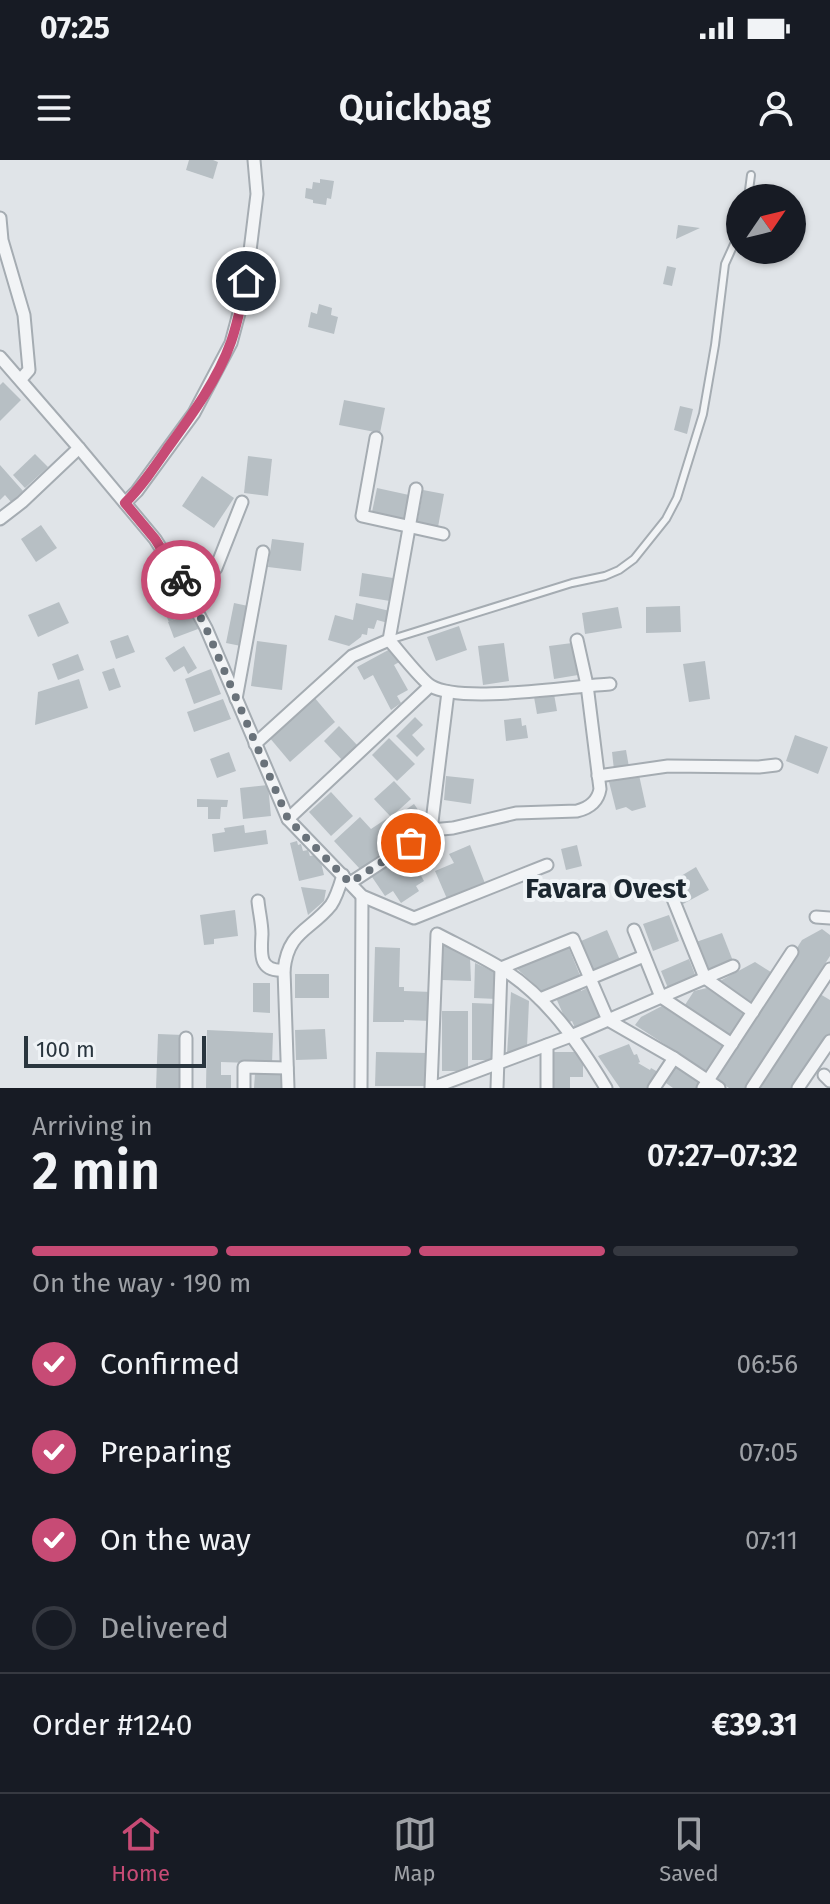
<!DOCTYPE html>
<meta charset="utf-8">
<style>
body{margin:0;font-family:"Fira Sans",sans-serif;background:#242831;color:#f1f3f6;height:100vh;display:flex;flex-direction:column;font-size:30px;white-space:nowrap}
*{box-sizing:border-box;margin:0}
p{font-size:26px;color:#9ea1a6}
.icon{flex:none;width:44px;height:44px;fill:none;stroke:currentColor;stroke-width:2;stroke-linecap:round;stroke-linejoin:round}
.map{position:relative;height:928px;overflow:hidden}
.drawer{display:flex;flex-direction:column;background:#171b24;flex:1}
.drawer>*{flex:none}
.needle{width:52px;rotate:55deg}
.tools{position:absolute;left:726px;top:24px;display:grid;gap:16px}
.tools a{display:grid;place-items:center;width:80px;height:80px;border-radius:50%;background:#171b24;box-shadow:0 2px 6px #0004;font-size:40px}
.scale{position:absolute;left:24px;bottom:20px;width:182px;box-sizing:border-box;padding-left:8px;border:4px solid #29353e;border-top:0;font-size:22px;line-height:28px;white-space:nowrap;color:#29353e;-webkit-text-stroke:6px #eff3f6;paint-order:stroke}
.pin{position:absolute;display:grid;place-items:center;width:68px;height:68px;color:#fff;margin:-34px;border:4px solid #fff;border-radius:50%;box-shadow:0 2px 8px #0007}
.courier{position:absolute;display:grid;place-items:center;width:80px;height:80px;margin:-40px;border:6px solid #c74b75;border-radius:50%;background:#fff;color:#222;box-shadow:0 2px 10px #0007}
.overview em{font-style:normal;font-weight:600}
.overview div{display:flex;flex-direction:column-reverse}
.overview{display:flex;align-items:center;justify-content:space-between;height:136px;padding:0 32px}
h1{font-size:52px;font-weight:600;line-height:60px}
.bar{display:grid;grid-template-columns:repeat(4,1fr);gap:12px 8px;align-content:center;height:96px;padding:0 32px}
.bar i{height:10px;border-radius:6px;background:#363941}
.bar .current{background:#c74b75}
.bar p{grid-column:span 4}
.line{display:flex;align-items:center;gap:20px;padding:0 32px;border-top:2px solid #363941}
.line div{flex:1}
ol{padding:0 32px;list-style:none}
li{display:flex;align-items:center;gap:24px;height:88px}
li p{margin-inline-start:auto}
li .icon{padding:8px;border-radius:50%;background:#c74b75;color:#fff;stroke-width:4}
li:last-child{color:#9ea1a6}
li i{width:44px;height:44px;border:4px solid #363941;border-radius:50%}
.status{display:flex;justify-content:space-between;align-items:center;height:56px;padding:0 40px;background:#171b24;direction:ltr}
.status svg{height:22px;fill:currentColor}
header{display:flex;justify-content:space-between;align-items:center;height:104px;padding:0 32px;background:#171b24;font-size:36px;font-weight:600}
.tab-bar{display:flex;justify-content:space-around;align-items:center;height:112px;border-top:2px solid #363941;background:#171b24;font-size:22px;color:#9ea1a6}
.tab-bar a{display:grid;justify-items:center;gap:4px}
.tab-bar .current{color:#c74b75}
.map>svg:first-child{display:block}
.building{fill:#b7bfc4}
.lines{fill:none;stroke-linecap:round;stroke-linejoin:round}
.lane-casing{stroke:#a5acb2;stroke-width:10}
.street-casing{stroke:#a5acb2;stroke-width:15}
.lane{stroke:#f2f4f6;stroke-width:6}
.street{stroke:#f2f4f6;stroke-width:11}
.done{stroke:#69727a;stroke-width:8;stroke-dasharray:0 14.4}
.route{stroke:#c74b75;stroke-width:10}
.labels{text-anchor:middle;stroke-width:8;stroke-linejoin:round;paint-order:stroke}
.quarter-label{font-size:28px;font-weight:bold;fill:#1b262f;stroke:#eff3f6}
</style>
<div class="status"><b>07:25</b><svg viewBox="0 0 49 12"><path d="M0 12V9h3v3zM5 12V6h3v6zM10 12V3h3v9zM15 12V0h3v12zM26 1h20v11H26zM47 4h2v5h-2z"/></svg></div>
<header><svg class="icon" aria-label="menu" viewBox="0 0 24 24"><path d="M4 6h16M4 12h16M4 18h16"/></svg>Quickbag<svg class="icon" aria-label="person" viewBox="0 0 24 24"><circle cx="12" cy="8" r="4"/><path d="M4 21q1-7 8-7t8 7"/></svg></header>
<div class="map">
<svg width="830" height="928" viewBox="0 0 830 928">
<rect width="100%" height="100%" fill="#e0e4e8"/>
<g class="building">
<path d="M189 0H213L218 2 213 19 186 10Z"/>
<path d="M320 19 334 21 331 39 327 38 326 45 313 43V40L305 38 306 28 312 29 313 22 320 23Z"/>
<path d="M678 65 700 68 676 79Z"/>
<path d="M667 106 676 108 672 126 663 124Z"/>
<path d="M319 144 332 148 331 155 338 157 334 174 308 167 311 152 317 154Z"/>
<path d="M3 222 21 240 0 261V225Z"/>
<path d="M344 240 385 248 380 273 339 265Z"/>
<path d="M680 246 693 249 687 274 674 270Z"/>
<path d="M35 294 48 307 25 328 13 315Z"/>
<path d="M248 296 272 299 268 336 244 333Z"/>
<path d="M0 305 23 331 11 342 5 335 0 340Z"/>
<path d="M202 316 234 338 214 368 182 346Z"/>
<path d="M377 328 409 335 404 359 372 352Z"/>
<path d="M423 330 444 334 438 367 417 364Z"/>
<path d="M41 365 57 388 36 402 21 379Z"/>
<path d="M272 379 304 383 301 411 268 407Z"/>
<path d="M199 388 213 408 196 420 182 400Z"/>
<path d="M362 413 393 418 390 441 359 436Z"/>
<path d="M180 425 192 451 169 462 157 436Z"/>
<path d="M59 442 69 463 38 477 28 455Z"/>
<path d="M234 443 248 446 241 486 226 483Z"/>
<path d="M356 443 390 451 388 463 377 460 374 469 368 468 367 475 362 474 361 477 349 486 328 480 335 455 353 460Z"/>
<path d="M680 446 681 472 646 473V447Z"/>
<path d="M618 447 622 468 585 474 582 453Z"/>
<path d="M192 453 198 469 174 478 168 462Z"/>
<path d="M459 466 467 490 436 501 427 477Z"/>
<path d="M128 475 135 492 116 499 110 481Z"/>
<path d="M257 481 287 485 282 530 251 526Z"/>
<path d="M504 483 509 521 483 525 478 486Z"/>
<path d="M572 483 578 515 554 519 549 486Z"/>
<path d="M184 486 197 508 188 514 184 506 174 512 165 498Z"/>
<path d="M392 488 401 501 394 505 408 530 397 536 401 543 391 550 373 515 364 520 357 507Z"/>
<path d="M78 494 84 510 58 520 52 504Z"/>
<path d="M705 501 710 539 689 542 683 504Z"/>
<path d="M114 508 121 527 109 531 102 512Z"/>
<path d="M211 509 221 534 194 544 185 519Z"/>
<path d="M79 519 88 548 35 565 38 532Z"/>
<path d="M554 534 557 551 537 554 534 537Z"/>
<path d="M314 537 335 562 290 602 269 577Z"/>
<path d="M223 539 231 559 194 572 187 552Z"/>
<path d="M415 557 423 565 412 575 425 589 417 597 396 576Z"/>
<path d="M521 558 522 566 526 565 528 578 506 581 504 560Z"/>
<path d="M339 566 358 586 343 601 324 581Z"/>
<path d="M795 575 828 587 818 614 786 601Z"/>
<path d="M389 578 415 604 397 621 372 595Z"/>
<path d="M626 590 629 607 614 610 612 592Z"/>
<path d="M229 592 236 611 217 618 210 599Z"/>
<path d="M639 615 646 647 632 651 626 647 616 650 609 622Z"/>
<path d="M446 616 474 619 471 644 444 640Z"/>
<path d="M394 621 411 639 391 657 374 639Z"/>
<path d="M268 625 271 656 243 659 240 628Z"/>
<path d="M331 632 353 656 331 676 309 652Z"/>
<path d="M197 639 228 640 227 647H221L220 659H208V647H197Z"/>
<path d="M414 644 426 661 360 709 334 681 360 657 371 669 389 657 391 660Z"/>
<path d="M244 665 245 673 266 670 268 684 214 692 212 674 225 672 224 668Z"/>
<path d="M297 681 298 685 301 684 303 691 308 690 310 696 315 695 316 699 320 698 324 715 299 721 290 683Z"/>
<path d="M421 684 430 697 422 702 427 710 420 714 424 721 416 726 419 731 401 743 393 731 385 736 372 717Z"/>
<path d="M470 685 486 726 448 741 435 711 454 703 449 694Z"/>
<path d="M577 685 582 706 566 710 561 689Z"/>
<path d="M696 707 709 730 683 744 671 722Z"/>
<path d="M301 727 326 730 324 741 308 755Z"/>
<path d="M235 750 238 776 214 779V784L204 785 200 755Z"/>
<path d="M669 755 679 781 653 791 643 764Z"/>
<path d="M822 769 830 775V796L746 928H729L714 918 802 780Z"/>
<path d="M607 770 620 800 594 811 581 781Z"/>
<path d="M722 773 733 801 707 811 696 782Z"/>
<path d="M443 782 470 797 471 821 442 820Z"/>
<path d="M568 786 581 818 544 833 515 807Z"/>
<path d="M375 787 400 788 399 827H404V831L433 832 432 861 404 860V862H373Z"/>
<path d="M689 799 696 817 668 828 661 811Z"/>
<path d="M755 802 774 814 753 846 718 822Z"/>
<path d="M475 803 497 813V839L474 838Z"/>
<rect x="295" y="814" width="34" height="24"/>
<path d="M253 823H270V853L253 852Z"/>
<path d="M580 828 581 831 587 828 600 857 575 868 572 861 567 863 556 838Z"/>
<path d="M707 828 747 854 731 880 683 848 694 831Z"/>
<path d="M511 832 529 841 527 887 507 894Z"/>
<path d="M820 834 830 840V874L794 928H758Z"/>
<path d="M472 843 497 844V900H472Z"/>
<path d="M662 846 725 888 709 913 635 865 641 857Z"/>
<rect x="442" y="851" width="26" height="60"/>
<path d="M325 869 327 899 296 900 295 870Z"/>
<path d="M207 870 273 873 272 904 221 902V915H231V928H206Z"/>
<path d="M158 874 183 875 181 928H156Z"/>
<path d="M629 884 634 895 637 894 640 902 638 903 650 910 651 908 658 912 647 928H620L598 896Z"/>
<path d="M376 892 428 893V926H375Z"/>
<path d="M551 892H583V917H570V928H551Z"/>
<path d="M676 906 701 922 697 928H673L666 923Z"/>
<path d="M255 913 282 914V928H254Z"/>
</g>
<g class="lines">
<g class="lane-casing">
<g id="lane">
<path d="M748 38 751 15"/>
<path d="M389 480 572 423 605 416 619 410 634 399 666 359 677 338 703 254 715 185 725 104 740 71"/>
</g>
</g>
<g class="street-casing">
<g id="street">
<path d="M0 58 2 80 24 155 29 210 21 219"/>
<path d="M0 197 79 288 155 379 174 409 206 468 288 659 362 736 414 758 547 705"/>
<path d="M376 278 362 356 443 374"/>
<path d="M125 343 137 331 194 253 231 183 242 142 249 99 257 34 254 0"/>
<path d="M0 359 22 342 79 288"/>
<path d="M189 434 216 408 242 342"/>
<path d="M389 480C398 490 421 520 431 526 461 544 572 526 610 524"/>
<path d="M236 539 263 392"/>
<path d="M255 584 352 496 389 480 416 329"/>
<path d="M598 616 668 606 759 607 776 605"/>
<path d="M288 659 430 526"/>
<path d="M431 670 448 532"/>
<path d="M350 723 431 670 453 668 516 653 577 651C589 648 598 641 600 629L587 525 577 480"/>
<path d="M669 729 705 818 753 852"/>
<path d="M258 741C259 752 262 763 262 774 261 793 258 812 284 810"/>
<path d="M816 757 830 758"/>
<path d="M634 770 661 837 732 884"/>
<path d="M540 839 644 796"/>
<path d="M186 878V928"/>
<path d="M824 915 830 921"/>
<path d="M244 928V907L287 908"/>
<path d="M288 928 284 810C288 771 310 771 331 745 337 736 340 725 343 715"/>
<path d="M361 928 362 736"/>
<path d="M431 928 437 774C458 785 479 795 499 807 545 834 579 883 606 928"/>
<path d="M432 928 571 876 733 806"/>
<path d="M497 928 501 808 573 779 608 860 674 898 719 928"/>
<path d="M547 928V885"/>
<path d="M654 928 674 898"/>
<path d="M703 928 792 792"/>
<path d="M752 928 830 809"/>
<path d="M798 928 830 881"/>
</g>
</g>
<use href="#lane" class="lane"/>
<use href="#street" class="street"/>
</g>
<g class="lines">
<path class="done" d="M181 420 206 468 288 659 350 723 411 683"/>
<path class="route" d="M181 420 155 379 125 343C141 327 154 308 167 289 191 256 217 221 231 182 238 162 242 141 246 121"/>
</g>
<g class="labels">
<g class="quarter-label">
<text x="606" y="738">Favara Ovest</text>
</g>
</g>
</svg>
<div class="tools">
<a><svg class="needle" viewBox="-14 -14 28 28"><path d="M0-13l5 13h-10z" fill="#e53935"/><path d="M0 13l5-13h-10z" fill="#9ea1a6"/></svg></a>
</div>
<div class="scale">100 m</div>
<div class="pin" style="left:411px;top:683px;background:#ea580c"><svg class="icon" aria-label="bag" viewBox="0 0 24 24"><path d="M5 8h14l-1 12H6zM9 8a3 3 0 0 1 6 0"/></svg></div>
<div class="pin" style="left:246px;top:121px;background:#1f2937"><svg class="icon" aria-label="home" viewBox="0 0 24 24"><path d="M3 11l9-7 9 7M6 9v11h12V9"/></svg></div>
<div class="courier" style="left:181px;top:420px"><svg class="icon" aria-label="bike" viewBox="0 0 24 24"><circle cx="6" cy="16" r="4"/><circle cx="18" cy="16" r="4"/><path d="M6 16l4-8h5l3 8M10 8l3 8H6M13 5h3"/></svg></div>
</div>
<section class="drawer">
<div class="overview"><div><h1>2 min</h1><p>Arriving in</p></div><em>07:27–07:32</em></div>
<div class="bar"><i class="current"></i><i class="current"></i><i class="current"></i><i></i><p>On the way · 190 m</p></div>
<ol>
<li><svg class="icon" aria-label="check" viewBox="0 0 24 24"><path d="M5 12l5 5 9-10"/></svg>Confirmed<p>06:56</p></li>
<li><svg class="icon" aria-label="check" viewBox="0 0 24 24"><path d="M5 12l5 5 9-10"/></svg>Preparing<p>07:05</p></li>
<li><svg class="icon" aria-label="check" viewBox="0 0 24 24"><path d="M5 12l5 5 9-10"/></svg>On the way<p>07:11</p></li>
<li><i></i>Delivered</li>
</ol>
<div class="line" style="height:104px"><div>Order #1240</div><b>€39.31</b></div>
</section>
<nav class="tab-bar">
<a class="current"><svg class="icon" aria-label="home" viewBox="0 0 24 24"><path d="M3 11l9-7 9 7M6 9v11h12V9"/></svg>Home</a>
<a><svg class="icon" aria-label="map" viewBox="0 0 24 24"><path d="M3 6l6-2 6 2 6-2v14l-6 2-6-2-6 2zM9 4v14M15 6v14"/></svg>Map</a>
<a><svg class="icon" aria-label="saved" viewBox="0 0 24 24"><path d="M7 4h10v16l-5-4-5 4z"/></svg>Saved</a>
</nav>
